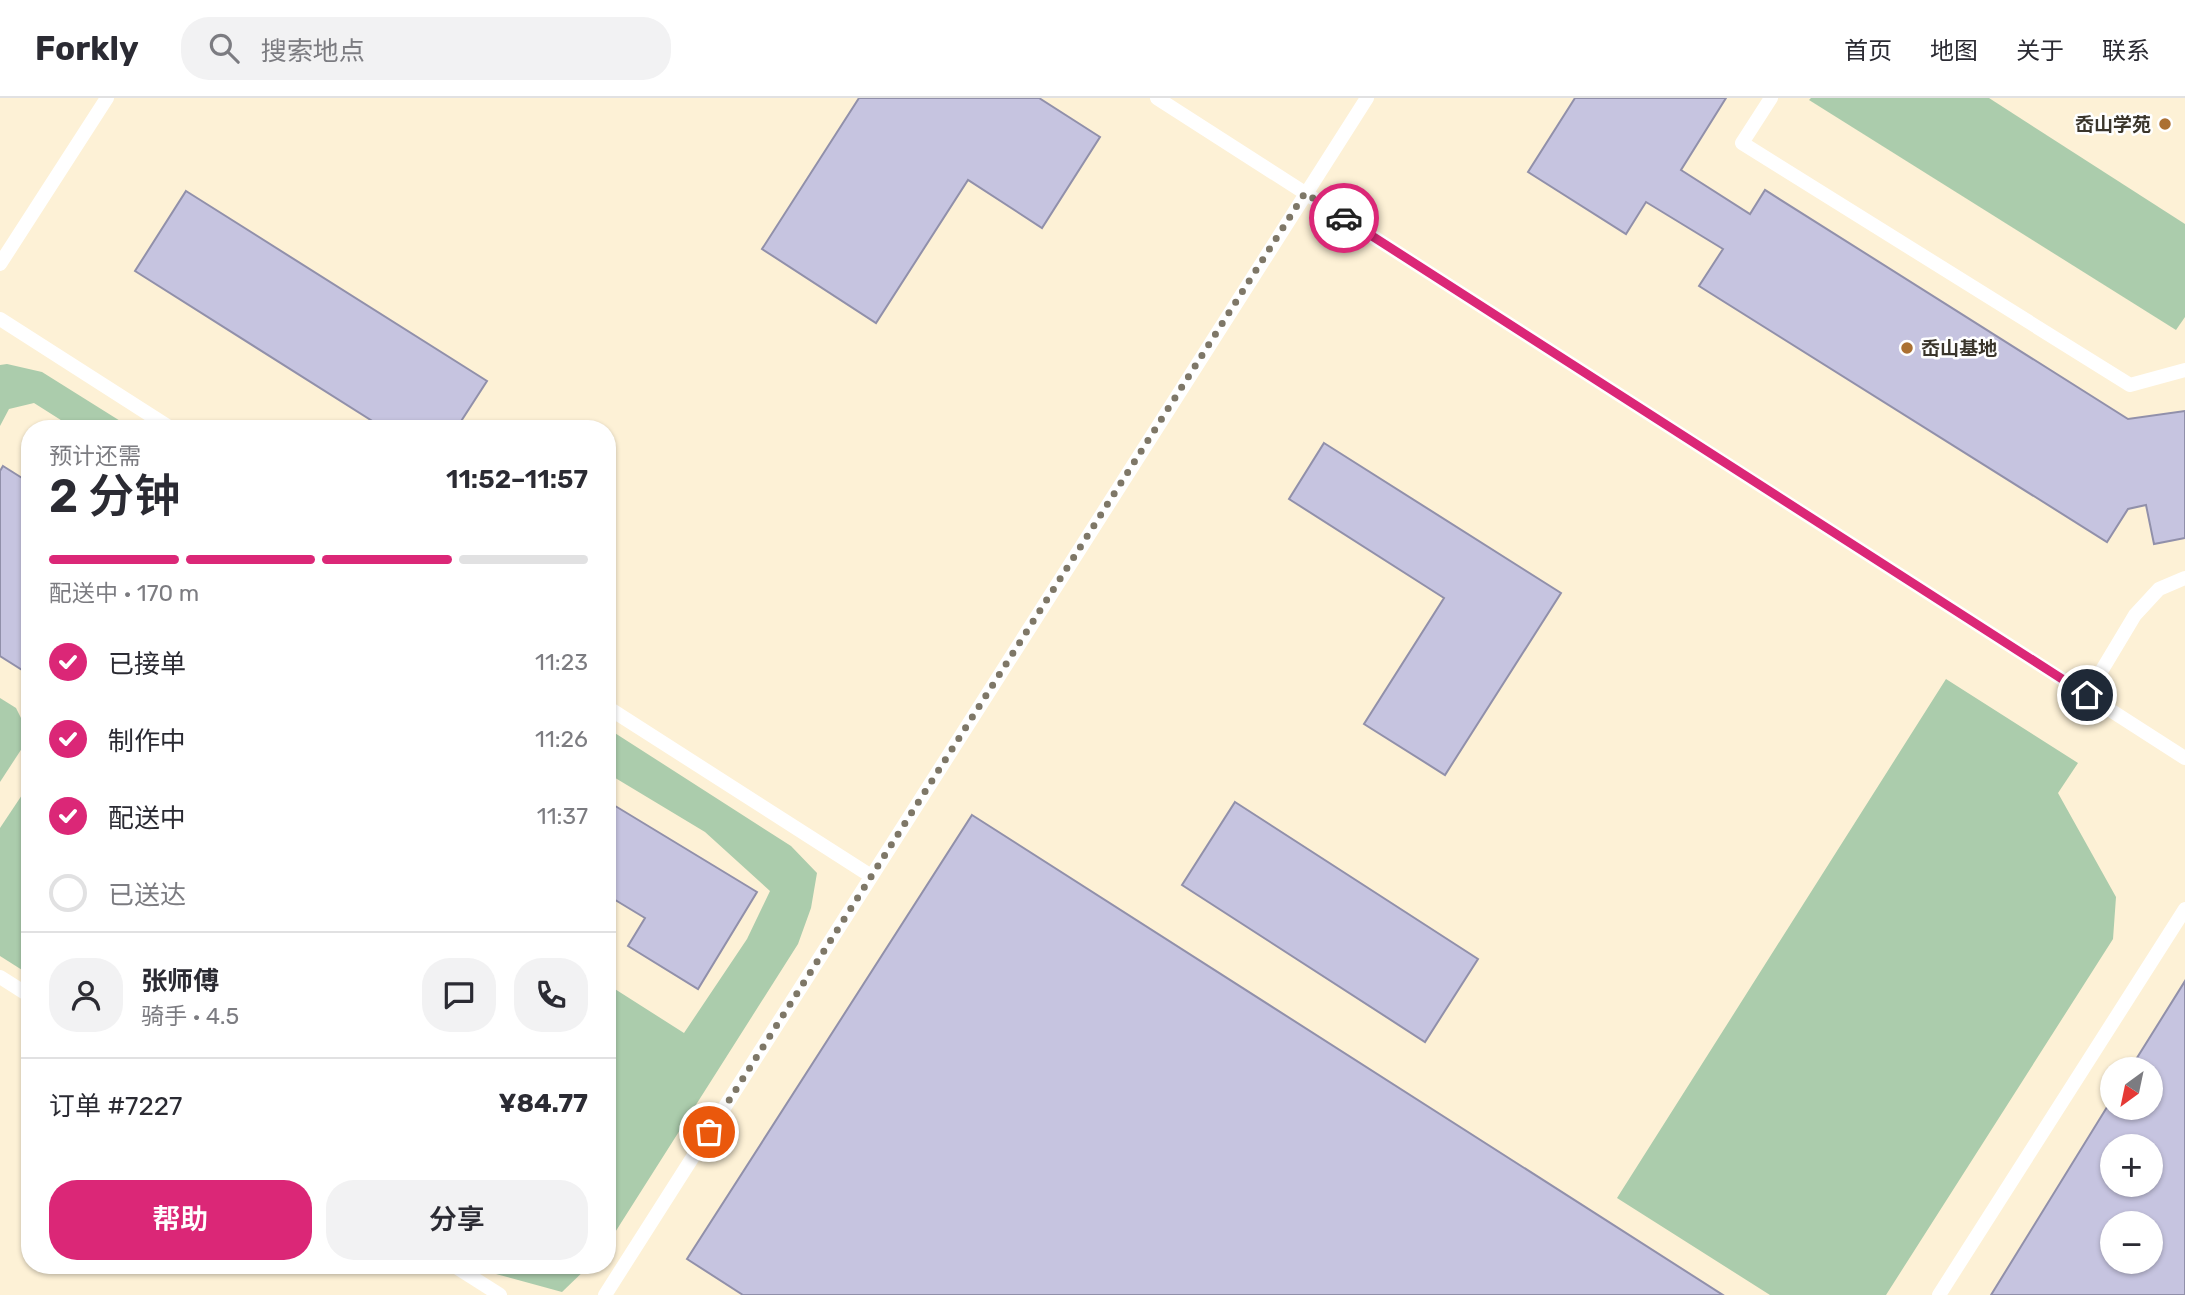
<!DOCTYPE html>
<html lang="zh">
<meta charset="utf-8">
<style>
body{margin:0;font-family:Rubik,"Noto Sans SC",sans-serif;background:#f2f2f3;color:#2b2b33;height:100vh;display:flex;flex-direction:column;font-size:26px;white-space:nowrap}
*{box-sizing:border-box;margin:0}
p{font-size:23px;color:#7c7c81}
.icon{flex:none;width:38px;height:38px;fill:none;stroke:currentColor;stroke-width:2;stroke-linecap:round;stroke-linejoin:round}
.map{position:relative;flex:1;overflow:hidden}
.sheet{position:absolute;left:21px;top:322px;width:595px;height:854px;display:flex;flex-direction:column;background:#fff;border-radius:28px;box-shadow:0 2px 5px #0004}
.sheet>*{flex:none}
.needle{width:46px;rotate:213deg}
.controls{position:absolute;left:2100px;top:959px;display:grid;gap:14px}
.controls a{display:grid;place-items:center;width:63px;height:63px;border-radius:50%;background:#fff;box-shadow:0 2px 5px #0004;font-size:35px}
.pin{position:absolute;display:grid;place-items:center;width:60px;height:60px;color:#fff;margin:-30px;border:4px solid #fff;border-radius:50%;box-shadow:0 2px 7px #0007}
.courier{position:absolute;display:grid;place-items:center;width:70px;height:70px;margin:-35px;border:5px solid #db2777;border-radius:50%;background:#fff;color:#222;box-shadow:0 2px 9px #0007}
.overview em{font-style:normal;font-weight:600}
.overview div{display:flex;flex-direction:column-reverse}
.overview{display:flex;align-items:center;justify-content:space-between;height:119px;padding:0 28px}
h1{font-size:46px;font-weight:600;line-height:52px}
.bar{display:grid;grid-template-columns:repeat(4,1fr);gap:10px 7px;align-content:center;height:84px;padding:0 28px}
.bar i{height:9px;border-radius:5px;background:#e1e1e2}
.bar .current{background:#db2777}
.bar p{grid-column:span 4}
.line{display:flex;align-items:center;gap:18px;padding:0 28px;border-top:2px solid #e1e1e2}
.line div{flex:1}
.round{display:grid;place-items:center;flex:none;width:74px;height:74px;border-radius:28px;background:#f2f2f3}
ol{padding:0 28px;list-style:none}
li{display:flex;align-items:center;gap:21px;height:77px}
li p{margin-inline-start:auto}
li .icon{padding:7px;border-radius:50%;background:#db2777;color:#fff;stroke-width:4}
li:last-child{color:#7c7c81}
li i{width:38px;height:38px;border:4px solid #e1e1e2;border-radius:50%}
.action{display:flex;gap:14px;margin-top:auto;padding:14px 28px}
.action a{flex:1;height:80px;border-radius:28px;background:#db2777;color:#fff;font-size:28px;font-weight:600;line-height:80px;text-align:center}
.action a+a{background:#f2f2f3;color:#2b2b33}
header{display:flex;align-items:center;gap:42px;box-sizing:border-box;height:98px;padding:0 35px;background:#fff;border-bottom:2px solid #e1e1e2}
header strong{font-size:33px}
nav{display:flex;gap:38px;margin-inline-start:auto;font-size:24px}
.search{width:490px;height:63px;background:#f2f2f3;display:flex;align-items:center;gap:18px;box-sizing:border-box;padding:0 24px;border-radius:28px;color:#7c7c81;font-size:26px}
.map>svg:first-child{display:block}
.green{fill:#abccac}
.building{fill:#c6c4e0;stroke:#9190aa;stroke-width:2;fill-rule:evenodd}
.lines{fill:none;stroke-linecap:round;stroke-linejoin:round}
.lane{stroke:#fff;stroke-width:14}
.done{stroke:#7e7767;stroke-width:7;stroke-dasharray:0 12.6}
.route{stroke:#db2777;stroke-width:9}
.poi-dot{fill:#ab7032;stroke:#fff;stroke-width:2.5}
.labels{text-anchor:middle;stroke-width:5;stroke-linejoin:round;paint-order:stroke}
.poi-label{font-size:19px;font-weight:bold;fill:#3a352b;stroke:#fff;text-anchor:end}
</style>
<header>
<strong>Forkly</strong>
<div class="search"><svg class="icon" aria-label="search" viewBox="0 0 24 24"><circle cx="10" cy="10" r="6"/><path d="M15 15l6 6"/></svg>搜索地点</div>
<nav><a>首页</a><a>地图</a><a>关于</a><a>联系</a></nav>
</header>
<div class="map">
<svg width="2185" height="1197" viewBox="0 0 2185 1197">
<rect width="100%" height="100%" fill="#fdf1d6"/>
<g class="green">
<path d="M1811 0H1989L2185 126V219L2176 232 1809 2Z"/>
<path d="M7 266 42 274 133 331H75L34 305 9 311 0 328V267Z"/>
<path d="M1946 581 2078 665 2058 695 2116 799 2113 841 1886 1197H1770L1617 1100Z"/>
<path d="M0 600 16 610 30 638 0 684Z"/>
<path d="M607 630 791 748 817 775 811 810 798 846 607 1147V886L684 935 747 841 770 793 705 734 607 675Z"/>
<path d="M30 685V877L0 858V730Z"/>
<path d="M482 1167H590L562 1194 496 1176Z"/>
</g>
<g class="building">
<path d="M859 0H1039L1100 39 1042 130 968 82 876 225 762 151Z"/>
<path d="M1575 0H1726L1681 72 1750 116 1765 92 2128 321 2185 313V440L2154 446 2146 407 2128 411 2107 444 1699 188 1723 151 1646 104 1626 136 1528 74Z"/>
<path d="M186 93 487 283 456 331H385L135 173Z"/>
<path d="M1324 345 1561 495 1445 677 1364 626 1444 500 1289 401Z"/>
<path d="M3 368 30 385V577L0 558V373Z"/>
<path d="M607 703 757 794 698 891 628 848 645 820 607 797Z"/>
<path d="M1235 704 1478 861 1425 944 1182 787Z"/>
<path d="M972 717 1723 1197H743L687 1161Z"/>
<path d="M2185 883V1197H1991L2112 1001V1010H2151V971H2130ZM2112 1048H2151V1087H2112ZM2112 1125H2151V1164H2112Z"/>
</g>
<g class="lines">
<g class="lane">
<path d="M1157 0 2185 660"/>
<path d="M1771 0 1742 45 2130 287 2185 272"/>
<path d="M0 166 107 0"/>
<path d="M0 221 172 331"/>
<path d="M2087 597 2135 517 2159 491 2185 480"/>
<path d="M607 609 871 778"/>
<path d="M0 879 30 898"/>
<path d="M453 1167 500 1197"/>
<path d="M605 1197 1367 0"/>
<path d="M1939 1197 2185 811"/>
</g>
</g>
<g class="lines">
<path class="done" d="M709 1034 1305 95 1344 120"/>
<path class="route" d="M1344 120 2087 597"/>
</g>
<g class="poi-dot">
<circle cx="2165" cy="26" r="7"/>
<circle cx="1907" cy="250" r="7"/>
</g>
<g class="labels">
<g class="poi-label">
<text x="2151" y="33">岙山学苑</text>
<text x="1921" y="257" text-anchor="start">岙山基地</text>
</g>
</g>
</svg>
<div class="controls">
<a><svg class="needle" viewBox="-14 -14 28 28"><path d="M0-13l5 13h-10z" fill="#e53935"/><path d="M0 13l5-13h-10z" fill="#7c7c81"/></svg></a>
<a>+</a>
<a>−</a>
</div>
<div class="pin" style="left:709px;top:1034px;background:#ea580c"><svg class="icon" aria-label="bag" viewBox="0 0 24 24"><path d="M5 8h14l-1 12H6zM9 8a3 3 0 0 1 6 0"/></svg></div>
<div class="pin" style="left:2087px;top:597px;background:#1f2937"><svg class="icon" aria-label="home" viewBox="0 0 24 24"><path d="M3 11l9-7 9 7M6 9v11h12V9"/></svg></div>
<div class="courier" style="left:1344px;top:120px"><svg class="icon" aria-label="car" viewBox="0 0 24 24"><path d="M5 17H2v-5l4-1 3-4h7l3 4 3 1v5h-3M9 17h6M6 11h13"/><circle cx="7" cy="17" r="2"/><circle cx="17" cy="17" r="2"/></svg></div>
<section class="sheet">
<div class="overview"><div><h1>2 分钟</h1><p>预计还需</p></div><em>11:52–11:57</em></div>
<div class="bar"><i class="current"></i><i class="current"></i><i class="current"></i><i></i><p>配送中 · 170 m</p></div>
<ol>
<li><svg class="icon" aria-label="check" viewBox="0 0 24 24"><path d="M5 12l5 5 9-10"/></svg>已接单<p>11:23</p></li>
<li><svg class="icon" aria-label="check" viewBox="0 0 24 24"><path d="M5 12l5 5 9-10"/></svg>制作中<p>11:26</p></li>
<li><svg class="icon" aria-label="check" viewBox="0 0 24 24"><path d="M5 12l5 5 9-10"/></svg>配送中<p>11:37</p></li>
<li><i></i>已送达</li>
</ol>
<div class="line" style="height:126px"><a class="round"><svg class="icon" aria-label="person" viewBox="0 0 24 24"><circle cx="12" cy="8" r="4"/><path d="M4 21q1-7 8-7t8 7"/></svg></a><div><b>张师傅</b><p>骑手 · 4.5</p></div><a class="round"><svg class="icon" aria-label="chat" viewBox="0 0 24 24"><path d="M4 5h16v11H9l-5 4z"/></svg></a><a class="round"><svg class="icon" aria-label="phone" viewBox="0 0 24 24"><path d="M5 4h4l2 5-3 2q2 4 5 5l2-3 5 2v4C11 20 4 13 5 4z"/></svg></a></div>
<div class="line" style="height:91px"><div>订单 #7227</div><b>¥84.77</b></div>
<div class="action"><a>帮助</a><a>分享</a></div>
</section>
</div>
